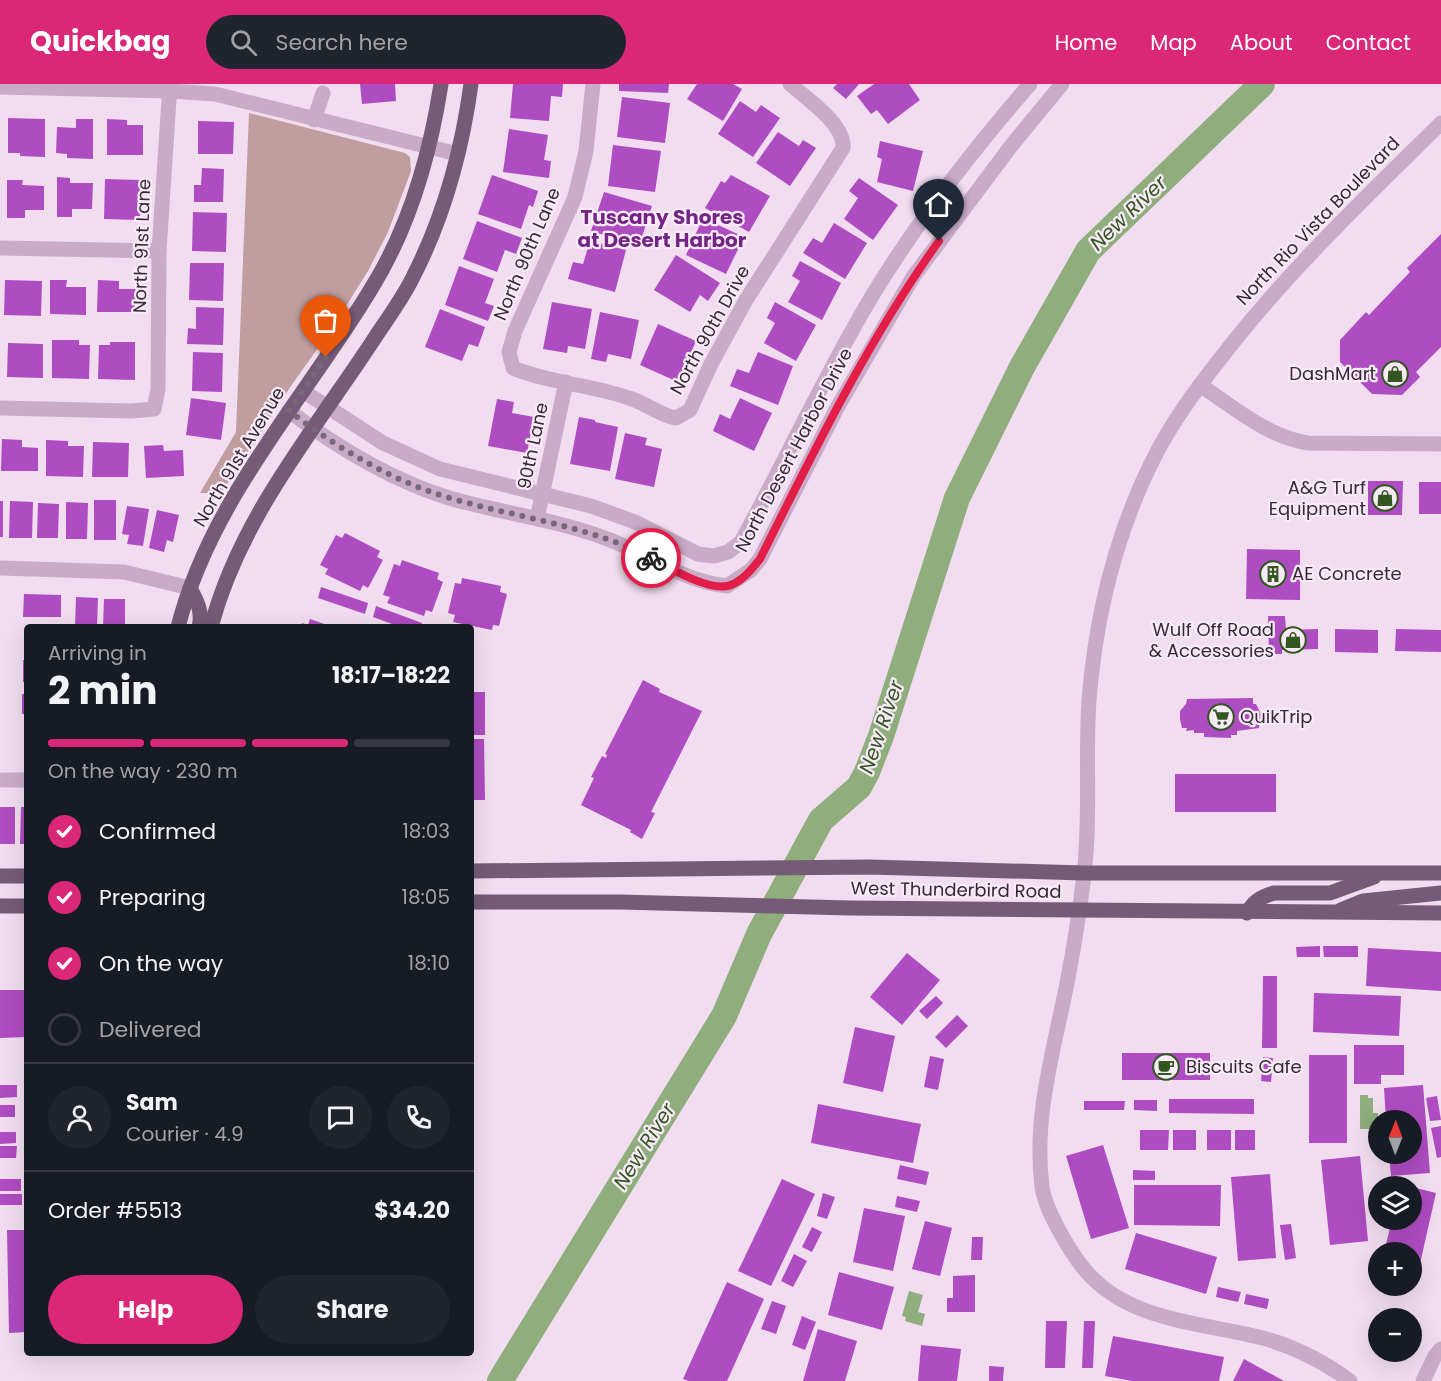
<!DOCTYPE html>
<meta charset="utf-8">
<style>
body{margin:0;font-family:Poppins,sans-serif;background:#20242c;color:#f1f3f6;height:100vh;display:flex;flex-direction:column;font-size:22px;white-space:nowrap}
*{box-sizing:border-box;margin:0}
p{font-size:20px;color:#9ea1a6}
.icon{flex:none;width:33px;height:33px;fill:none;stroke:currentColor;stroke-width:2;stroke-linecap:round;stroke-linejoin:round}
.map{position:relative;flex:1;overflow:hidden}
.details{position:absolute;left:24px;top:540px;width:450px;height:732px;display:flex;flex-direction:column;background:#171b24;border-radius:6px;box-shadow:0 6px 24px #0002}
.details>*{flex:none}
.needle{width:39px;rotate:1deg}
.fabs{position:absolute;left:1368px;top:1026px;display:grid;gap:12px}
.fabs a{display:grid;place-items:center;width:54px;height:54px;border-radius:50%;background:#171b24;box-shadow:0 6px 24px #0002;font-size:30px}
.pin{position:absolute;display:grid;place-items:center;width:51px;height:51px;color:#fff;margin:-62px -26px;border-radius:50% 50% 50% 0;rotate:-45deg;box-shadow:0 0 6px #0007}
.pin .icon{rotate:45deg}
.courier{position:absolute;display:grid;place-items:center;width:60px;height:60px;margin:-30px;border:4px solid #e11d48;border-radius:50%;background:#fff;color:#222;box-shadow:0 2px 8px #0007}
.summary em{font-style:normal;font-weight:700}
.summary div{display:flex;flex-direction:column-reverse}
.summary{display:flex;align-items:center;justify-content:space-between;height:102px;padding:0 24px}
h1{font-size:39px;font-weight:700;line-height:45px}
.bar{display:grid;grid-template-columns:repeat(4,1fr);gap:9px 6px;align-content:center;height:72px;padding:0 24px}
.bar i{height:8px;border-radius:4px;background:#363941}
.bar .on{background:#db2777}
.bar p{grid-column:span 4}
.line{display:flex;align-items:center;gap:15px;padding:0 24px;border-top:2px solid #363941}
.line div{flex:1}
.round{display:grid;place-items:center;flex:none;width:63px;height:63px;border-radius:32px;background:#20242c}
ol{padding:0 24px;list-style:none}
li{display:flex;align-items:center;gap:18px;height:66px}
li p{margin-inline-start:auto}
li .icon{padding:6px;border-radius:50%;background:#db2777;color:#fff;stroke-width:4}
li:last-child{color:#9ea1a6}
li i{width:33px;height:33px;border:3px solid #363941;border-radius:50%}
.button{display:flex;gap:12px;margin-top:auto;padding:12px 24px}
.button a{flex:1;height:69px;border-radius:36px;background:#db2777;color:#fff;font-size:24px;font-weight:700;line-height:69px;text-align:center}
.button a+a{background:#20242c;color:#f1f3f6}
header{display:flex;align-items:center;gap:36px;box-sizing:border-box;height:84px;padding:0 30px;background:#db2777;color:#fff}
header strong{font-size:28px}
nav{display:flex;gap:33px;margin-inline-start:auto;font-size:21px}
.search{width:420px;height:54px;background:#20242c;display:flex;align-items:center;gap:15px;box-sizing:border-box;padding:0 21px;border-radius:33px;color:#9ea1a6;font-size:22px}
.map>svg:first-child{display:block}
.green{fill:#c09ea0}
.water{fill:#8fad7d}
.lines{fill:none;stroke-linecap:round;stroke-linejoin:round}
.river{stroke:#8fad7d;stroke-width:26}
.building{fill:#ae4cc1}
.minor{stroke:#c9aac7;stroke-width:15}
.major{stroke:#765b78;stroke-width:15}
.done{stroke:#776877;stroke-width:6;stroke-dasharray:0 10.8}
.route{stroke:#e11d48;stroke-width:8}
.labels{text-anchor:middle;stroke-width:4.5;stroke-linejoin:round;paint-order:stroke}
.street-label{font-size:18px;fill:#362937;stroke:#f9eaf7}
.poi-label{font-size:18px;fill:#362937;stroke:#f9eaf7;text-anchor:end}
.water-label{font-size:20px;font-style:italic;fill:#325720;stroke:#f9eaf7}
.neighbourhood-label{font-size:20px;font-weight:bold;fill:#732583;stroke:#f9eaf7}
</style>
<header>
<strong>Quickbag</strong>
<div class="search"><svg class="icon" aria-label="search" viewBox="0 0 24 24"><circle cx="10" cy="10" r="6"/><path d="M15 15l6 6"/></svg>Search here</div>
<nav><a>Home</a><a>Map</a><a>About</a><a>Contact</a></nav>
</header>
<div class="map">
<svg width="1441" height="1297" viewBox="0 0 1441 1297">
<rect width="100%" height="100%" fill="#f1ddef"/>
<path class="green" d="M249 29 405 69 410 73 411 87 388 148 368 187 333 243 293 299 219 412 211 409H200L236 348Z"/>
<g class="water">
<path d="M1360 1011H1368V1014H1373V1029H1378V1050H1372V1045H1360Z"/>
<path d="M909 1207 923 1211 918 1228 925 1230 922 1242 905 1237 906 1233 902 1232Z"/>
</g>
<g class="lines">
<path class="river" d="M500 1297 724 932 759 850 821 736 859 703 867 688 881 652 957 414 1022 283 1088 167 1262 0"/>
</g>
<g class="building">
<path d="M360 0H395L396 17 362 20Z"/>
<path d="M513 0H563L562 13 551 12 549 37 510 34Z"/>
<path d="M619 0H669L668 9 619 7Z"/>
<path d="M697 0H733L742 5 723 37 687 15Z"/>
<path d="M837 0H859L846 15 833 4Z"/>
<path d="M874 0H909L920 16 888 40 877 26 871 30 857 12Z"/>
<path d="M622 13 670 19 665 59 617 53Z"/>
<path d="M740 17 756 28 761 21 780 34 753 73 718 50Z"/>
<path d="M8 34 45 35V73L20 72V69H8Z"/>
<path d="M76 35H93V75L67 74V70L56 69 57 43 76 44Z"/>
<path d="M107 35 127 36V41H143V71H107Z"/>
<path d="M198 37 234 38 233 70H198Z"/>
<path d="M509 45 548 51 544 76 551 77 549 94 503 88Z"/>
<path d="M778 48 799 62 803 56 816 64 790 102 756 79Z"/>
<path d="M880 57 923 67 913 107 877 98 882 75 877 73Z"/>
<path d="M613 61 661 67 655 108 608 102Z"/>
<path d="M202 84 224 85 223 118H194V101H201Z"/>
<path d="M492 91 538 107 533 123 529 121 521 145 478 130Z"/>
<path d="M731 91 770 112 749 148 705 124 721 97 725 99Z"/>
<path d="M57 93 70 94V99H93L92 125H72V133H57Z"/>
<path d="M859 94 898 121 873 156 844 135 858 114 849 107Z"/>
<path d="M105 95 140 96V136L104 135Z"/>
<path d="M7 96H23L22 101 44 102V126H25V134H7Z"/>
<path d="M604 108 652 122 639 162 591 147Z"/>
<path d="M193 128 227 129 226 168 192 167Z"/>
<path d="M703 134 744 153 726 190 686 171Z"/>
<path d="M477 137 522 154 516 170 505 166 497 188 463 175Z"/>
<path d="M834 139 867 159 845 195 803 169 813 154 822 159Z"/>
<path d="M1441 150V263L1416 288 1420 293 1402 311 1372 310 1340 278V256L1366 228 1369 231 1410 188 1407 184Z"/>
<path d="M590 157 626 166 615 208 568 195 573 178 583 180Z"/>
<path d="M676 171 720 199 708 217 700 211 690 228 654 206Z"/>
<path d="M800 177 841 199 822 236 788 218 800 197 792 192Z"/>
<path d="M190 179H224L223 217 189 216Z"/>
<path d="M459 182 494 195 485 219 494 222 488 237 445 221Z"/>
<path d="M5 196 42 197 41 232 4 231Z"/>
<path d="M50 196H67L66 203H86V231L50 230Z"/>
<path d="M98 196 119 197V205H136L135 228H97Z"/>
<path d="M552 218 592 225 585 265 568 262 567 269 543 265Z"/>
<path d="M775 218 816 241 796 277 764 259 775 239 767 234Z"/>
<path d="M196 223 224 224 223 261 187 260 188 244 196 245Z"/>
<path d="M440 225 485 243 478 263 469 260 462 277 425 263Z"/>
<path d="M600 228 639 236 631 275 608 270 606 278 591 275Z"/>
<path d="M658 240 696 257 678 298 640 281Z"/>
<path d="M52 256H79V261H90L89 295 52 294Z"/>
<path d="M110 258H135V296L98 295 99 261H110Z"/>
<path d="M8 259 43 260V294L7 293Z"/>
<path d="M193 268 223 269 222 308 192 307Z"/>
<path d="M758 268 793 282 778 321 730 302 737 285 749 289Z"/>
<path d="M191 314 226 319 221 356 186 351Z"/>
<path d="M740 314 772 329 754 367 713 347 720 330 730 335Z"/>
<path d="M497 315 514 318 512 329 534 333 527 369 488 362Z"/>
<path d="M579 333 595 336V338L618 343 610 387 570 380Z"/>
<path d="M625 349 647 354 645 361 662 365 654 403 615 395Z"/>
<path d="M2 355 22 356V363L38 364V387H1Z"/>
<path d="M46 356 68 357V362H84L83 393 46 392Z"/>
<path d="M93 358 129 359 128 393H92Z"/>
<path d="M163 361 164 367 183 366 184 392 146 394 144 362Z"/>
<path d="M1368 397H1403L1402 431H1368Z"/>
<rect x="1419" y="398" width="22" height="32"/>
<rect x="94" y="416" width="22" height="40"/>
<rect x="0" y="417" width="3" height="36"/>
<path d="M10 417 33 418 32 454H9Z"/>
<path d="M66 418 88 419 87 455H66Z"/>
<path d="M38 419 59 420 58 454H37Z"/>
<path d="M127 422 149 425 143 462 127 460 129 451 122 450Z"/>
<path d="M157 426 179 431 173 458 167 456 164 468 149 464Z"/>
<path d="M345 449 380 467 377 473 383 476 368 504 363 501 360 507 325 490 328 485 320 481 336 451 342 454Z"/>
<path d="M1247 465 1300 466V516L1246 515Z"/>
<path d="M402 476 439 489 437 495 443 498 432 528 426 526 424 532 387 519 390 513 383 511 394 480 400 482Z"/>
<path d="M462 494 501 502 500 508 507 510 499 542 493 541 492 546 453 538 455 531 448 529 455 499 461 500Z"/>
<path d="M321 503 368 519 365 530 318 514Z"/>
<path d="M24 510 61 511V533H23Z"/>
<path d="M76 513 98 514 97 543H75Z"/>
<path d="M104 515H125V543H103Z"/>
<path d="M376 522 422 539 421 543H400L373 533Z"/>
<path d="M1268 532H1285L1286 546 1318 545V565L1282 566V570H1269Z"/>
<path d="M310 535 333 543H301L302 539 308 541Z"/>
<path d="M1335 545 1378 546V569L1335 568Z"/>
<path d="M1396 545 1441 546V568L1395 567Z"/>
<rect x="23" y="576" width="4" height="22"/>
<path d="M643 596 660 605 659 608 702 627 651 728 655 729 642 755 630 748 631 746 581 721 594 694 591 693 602 672 606 674 607 671 605 670Z"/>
<path d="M472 608H485V651H473Z"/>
<rect x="22" y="610" width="5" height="20"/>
<path d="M1253 614V620H1256L1261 630 1259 644 1237 647V651H1231V654L1204 653V649H1194V646L1186 647 1187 644H1182L1180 635V627L1186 620 1187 615Z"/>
<path d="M472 655H484L485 716H473Z"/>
<rect x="1175" y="690" width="101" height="38"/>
<rect x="0" y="723" width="15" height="37"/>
<path d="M21 723H27V760H20Z"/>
<path d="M1320 862V873H1297L1296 863Z"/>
<path d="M1323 862H1358V873H1324Z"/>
<path d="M1368 864 1441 868V907L1366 902Z"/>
<path d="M907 869 940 896 902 941 870 913Z"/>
<path d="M1263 892H1277V964H1262Z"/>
<path d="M0 906H27V953L0 954Z"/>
<path d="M1314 909 1401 912 1399 952 1313 948Z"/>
<path d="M936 912 943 919 927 935 919 927Z"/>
<path d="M957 931 968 942 946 964 935 953Z"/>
<path d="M855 943 895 952 883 1008 843 999Z"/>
<path d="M1354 961H1404V991H1381V1000H1354Z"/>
<rect x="1122" y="969" width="88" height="27"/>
<rect x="1309" y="971" width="38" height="88"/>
<path d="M930 972 944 975 938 1006 924 1003Z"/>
<path d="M1263 973 1273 974 1271 998 1261 997Z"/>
<path d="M0 1001H17V1013L0 1014Z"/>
<path d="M1423 1001 1430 1089 1391 1092 1389 1070H1412V1036H1386L1384 1004Z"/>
<path d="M1437 1012 1441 1036 1430 1037 1426 1014Z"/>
<path d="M1169 1015H1254V1030L1169 1029Z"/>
<path d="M1134 1016H1157V1027L1134 1026Z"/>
<path d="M1084 1017H1125L1124 1026H1084Z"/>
<path d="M818 1020 921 1040 913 1079 811 1059Z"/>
<rect x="0" y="1021" width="15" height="12"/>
<path d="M1441 1042V1073L1437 1074 1431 1044Z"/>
<path d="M1140 1046H1169L1168 1066H1140Z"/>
<rect x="1173" y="1046" width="23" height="20"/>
<rect x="1207" y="1046" width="24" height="20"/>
<rect x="1235" y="1046" width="20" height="20"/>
<path d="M0 1048H16V1059L0 1060Z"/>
<path d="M1103 1061 1129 1144 1091 1155 1066 1072Z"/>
<path d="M0 1062H17L16 1074H0Z"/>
<path d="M1360 1072 1368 1157 1330 1161 1321 1076Z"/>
<path d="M900 1081 929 1088 926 1101 897 1095Z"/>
<path d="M1133 1086 1155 1087V1096H1133Z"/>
<path d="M1270 1090 1276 1174 1238 1177 1231 1093Z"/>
<rect x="0" y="1095" width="21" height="12"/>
<path d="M782 1095 815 1110 771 1202 738 1187Z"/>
<path d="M1134 1101H1221L1220 1142 1134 1141Z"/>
<path d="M1412 1103 1436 1109 1417 1193 1412 1191V1168H1384L1392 1136H1412Z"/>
<path d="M823 1109 835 1113 827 1135 817 1132Z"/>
<rect x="0" y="1110" width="22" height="11"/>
<path d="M897 1112 920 1117 917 1128 895 1123Z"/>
<path d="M864 1124 905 1132 893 1187 853 1178Z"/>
<path d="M925 1137 952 1144 940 1192 912 1185Z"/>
<path d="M1291 1140 1296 1174 1285 1176 1280 1141Z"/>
<path d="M812 1143 822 1148 812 1168 802 1163Z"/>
<path d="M7 1146H27V1248L9 1249Z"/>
<path d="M1136 1149 1217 1173 1206 1210 1125 1185Z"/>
<path d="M972 1153H983L982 1176H971Z"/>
<path d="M794 1170 807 1177 793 1203 781 1197Z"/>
<path d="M839 1188 894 1203 882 1246 828 1231Z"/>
<path d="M975 1191V1228H947V1214H953V1192Z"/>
<path d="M727 1198 764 1215 727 1297H689L683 1295Z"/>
<path d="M1218 1203 1241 1208 1238 1218 1216 1213Z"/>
<path d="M1246 1210 1269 1215 1267 1225 1244 1220Z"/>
<path d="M772 1217 786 1222 776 1250 761 1245Z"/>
<path d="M802 1232 816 1238 805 1266 792 1261Z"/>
<path d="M1046 1237H1067L1065 1284H1045Z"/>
<path d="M1084 1237H1095L1093 1284H1082Z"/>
<path d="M818 1245 857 1257 845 1297H803Z"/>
<path d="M1113 1252 1224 1273 1219 1297H1132L1105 1292Z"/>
<path d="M921 1261 961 1265 957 1297H918Z"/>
<path d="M1244 1275 1284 1297H1233Z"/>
<path d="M989 1282 1004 1283 1003 1297H989Z"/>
</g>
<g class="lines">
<g class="minor">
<path d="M593 0 586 67 575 113 515 247 509 268 513 284C549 299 592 301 629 314 646 319 659 331 676 334L690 326 711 280 746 216 843 64C845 40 807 15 790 0"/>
<path d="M0 3 170 7 215 10 458 70"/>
<path d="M314 36 323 9"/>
<path d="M0 164 159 167"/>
<path d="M1200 301C1233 323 1268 353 1308 359L1441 360"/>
<path d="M303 307 383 359 440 385 591 422 635 438 698 470 714 472 728 468 741 458C786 376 824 292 872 212 918 136 972 67 1030 0"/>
<path d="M0 324 131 327 154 325 158 305 159 167 170 0"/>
<path d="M289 327C338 364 391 396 449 414 501 429 554 435 605 454 646 469 684 498 727 502L751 486 760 475 837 324 913 193 1011 62 1062 0"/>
<path d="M537 435 566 298"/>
<path d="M0 484 124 488 190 504"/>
<path d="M0 696H27"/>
<path d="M1350 1297C1327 1280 1301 1266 1273 1257 1210 1238 1131 1241 1085 1186 1070 1168 1044 1124 1042 1102 1033 1034 1054 965 1067 899 1074 863 1080 826 1084 790 1091 732 1085 674 1089 616 1096 529 1117 444 1158 366 1175 334 1197 304 1220 275 1286 189 1364 115 1441 39"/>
<path d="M1423 1297 1435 1272 1441 1265"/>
</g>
<g class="major">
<path d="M190 504C197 517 203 528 199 543"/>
<path d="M178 543C211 415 304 316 371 205 409 144 430 71 441 0"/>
<path d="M211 543C240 433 315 346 376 252 388 234 402 215 412 195 443 135 462 66 471 0"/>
<path d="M471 787 870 783 1084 789H1441"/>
<path d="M0 792H27"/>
<path d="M471 818H620L850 824 1441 829"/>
<path d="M0 822H27"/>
<path d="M1341 826 1363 817 1441 809"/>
<path d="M1247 829C1254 817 1261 813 1274 809H1330L1374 793"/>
</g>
</g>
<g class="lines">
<path class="done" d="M326 273 289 327C338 364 391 397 450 414 518 434 588 441 651 474"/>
<path class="route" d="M651 474C670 484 706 506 727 502 740 500 752 485 760 475 814 367 868 256 939 157"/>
</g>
<defs>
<g id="shop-ring" transform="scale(1.35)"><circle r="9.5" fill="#f9eaf7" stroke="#325720" stroke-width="1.5"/><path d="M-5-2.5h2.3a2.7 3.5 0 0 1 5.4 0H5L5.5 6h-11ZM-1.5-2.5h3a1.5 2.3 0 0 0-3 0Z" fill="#325720"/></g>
<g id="building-ring" transform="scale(1.35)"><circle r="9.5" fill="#f9eaf7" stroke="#325720" stroke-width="1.5"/><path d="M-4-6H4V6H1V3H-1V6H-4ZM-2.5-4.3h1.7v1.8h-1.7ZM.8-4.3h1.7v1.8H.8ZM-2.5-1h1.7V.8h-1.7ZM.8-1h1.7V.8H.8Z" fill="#325720"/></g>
<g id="supermarket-ring" transform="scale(1.35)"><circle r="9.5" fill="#f9eaf7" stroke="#325720" stroke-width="1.5"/><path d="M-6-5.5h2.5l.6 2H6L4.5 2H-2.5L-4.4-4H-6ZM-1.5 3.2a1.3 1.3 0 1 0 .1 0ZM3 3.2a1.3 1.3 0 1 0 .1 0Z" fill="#325720"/></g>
<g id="cafe-ring" transform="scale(1.35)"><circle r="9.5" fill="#f9eaf7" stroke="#325720" stroke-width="1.5"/><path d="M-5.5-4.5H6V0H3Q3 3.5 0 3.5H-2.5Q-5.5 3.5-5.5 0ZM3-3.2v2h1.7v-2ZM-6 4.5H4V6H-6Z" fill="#325720"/></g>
</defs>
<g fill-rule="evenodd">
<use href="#shop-ring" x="1395" y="290"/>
<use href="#shop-ring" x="1385" y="414"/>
<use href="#building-ring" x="1273" y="490"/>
<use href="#shop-ring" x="1293" y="556"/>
<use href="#supermarket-ring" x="1221" y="633"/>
<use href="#cafe-ring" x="1166" y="983"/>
</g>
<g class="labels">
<g class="street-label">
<text transform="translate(1318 137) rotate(-46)" y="6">North Rio Vista Boulevard</text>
<text transform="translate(142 162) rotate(-88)" y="6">North 91st Lane</text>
<text transform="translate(527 170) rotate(-67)" y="6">North 90th Lane</text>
<text transform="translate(710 246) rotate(-61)" y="6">North 90th Drive</text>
<text transform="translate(533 362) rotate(-78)" y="6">90th Lane</text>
<text transform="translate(794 366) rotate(-62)" y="6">North Desert Harbor Drive</text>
<text transform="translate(239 373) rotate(-59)" y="6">North 91st Avenue</text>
<text transform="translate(956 806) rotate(1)" y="6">West Thunderbird Road</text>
</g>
<g class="poi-label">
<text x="1376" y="296">DashMart</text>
<text x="1366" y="410">A&amp;G Turf<tspan x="1366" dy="21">Equipment</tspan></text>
<text x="1292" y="496" text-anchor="start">AE Concrete</text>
<text x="1274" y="552">Wulf Off Road<tspan x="1274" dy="21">&amp; Accessories</tspan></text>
<text x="1240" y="639" text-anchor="start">QuikTrip</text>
<text x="1186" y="989" text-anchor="start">Biscuits Cafe</text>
</g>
<g class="water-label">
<text transform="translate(1128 129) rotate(-44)" y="7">New River</text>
<text transform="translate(881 643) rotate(-71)" y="7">New River</text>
<text transform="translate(644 1062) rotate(-58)" y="7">New River</text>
</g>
<g class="neighbourhood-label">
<text x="662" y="140">Tuscany Shores<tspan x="662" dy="23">at Desert Harbor</tspan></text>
</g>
</g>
</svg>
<div class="fabs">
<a><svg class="needle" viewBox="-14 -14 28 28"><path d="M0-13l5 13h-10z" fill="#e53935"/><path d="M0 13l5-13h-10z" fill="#9ea1a6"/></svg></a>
<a><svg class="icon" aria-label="layers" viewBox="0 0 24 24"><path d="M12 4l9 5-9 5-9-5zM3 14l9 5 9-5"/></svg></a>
<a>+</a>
<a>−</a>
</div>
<div class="pin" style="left:326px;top:273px;background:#ea580c"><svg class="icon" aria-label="bag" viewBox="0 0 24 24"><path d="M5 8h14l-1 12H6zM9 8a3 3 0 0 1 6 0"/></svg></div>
<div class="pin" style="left:939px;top:157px;background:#1f2937"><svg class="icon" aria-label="home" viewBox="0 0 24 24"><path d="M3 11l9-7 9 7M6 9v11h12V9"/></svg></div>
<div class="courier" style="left:651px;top:474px"><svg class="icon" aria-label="bike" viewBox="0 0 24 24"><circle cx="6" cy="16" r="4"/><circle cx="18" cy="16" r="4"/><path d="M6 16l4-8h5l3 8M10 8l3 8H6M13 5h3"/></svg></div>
<section class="details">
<div class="summary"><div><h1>2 min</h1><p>Arriving in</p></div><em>18:17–18:22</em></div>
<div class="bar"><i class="on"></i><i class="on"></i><i class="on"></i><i></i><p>On the way · 230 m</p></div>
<ol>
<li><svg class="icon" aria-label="check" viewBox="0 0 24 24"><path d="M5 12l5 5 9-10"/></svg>Confirmed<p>18:03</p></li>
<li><svg class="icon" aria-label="check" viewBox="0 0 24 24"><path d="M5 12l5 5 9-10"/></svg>Preparing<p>18:05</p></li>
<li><svg class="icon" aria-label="check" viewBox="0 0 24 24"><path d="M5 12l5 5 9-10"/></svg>On the way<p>18:10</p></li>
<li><i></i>Delivered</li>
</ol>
<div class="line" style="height:108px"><a class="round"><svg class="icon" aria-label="person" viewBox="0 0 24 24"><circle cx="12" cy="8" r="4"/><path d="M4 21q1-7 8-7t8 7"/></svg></a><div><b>Sam</b><p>Courier · 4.9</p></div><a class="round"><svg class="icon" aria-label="chat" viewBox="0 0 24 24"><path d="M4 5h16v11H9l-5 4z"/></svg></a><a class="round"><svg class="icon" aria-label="phone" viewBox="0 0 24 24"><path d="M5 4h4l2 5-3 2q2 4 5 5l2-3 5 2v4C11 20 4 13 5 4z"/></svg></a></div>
<div class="line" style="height:78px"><div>Order #5513</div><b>$34.20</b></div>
<div class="button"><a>Help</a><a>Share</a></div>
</section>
</div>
